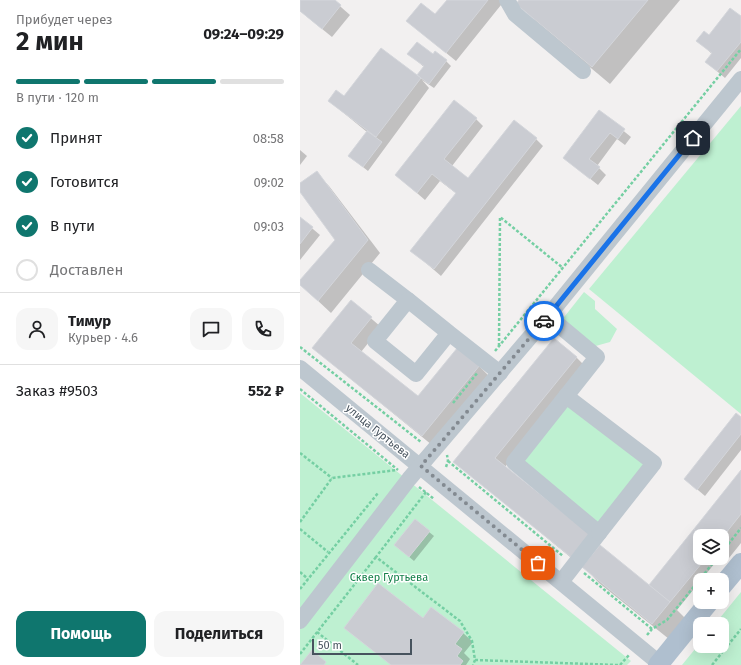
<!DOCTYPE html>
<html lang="ru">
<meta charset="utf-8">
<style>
body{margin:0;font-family:"Fira Sans",sans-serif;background:#f6f6f6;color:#202124;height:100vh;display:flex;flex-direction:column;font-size:15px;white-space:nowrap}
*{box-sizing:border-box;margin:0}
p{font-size:13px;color:#757577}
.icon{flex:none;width:22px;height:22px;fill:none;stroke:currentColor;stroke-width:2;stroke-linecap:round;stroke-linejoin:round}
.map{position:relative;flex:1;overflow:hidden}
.sheet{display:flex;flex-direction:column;background:#fff;width:300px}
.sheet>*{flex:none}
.controls{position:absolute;left:393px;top:529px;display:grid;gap:8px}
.controls a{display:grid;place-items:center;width:36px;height:36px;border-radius:8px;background:#fff;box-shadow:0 4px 16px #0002;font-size:20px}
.scale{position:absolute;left:12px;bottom:10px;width:100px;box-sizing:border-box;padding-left:4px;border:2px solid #47535e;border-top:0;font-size:11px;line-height:14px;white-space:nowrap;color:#47535e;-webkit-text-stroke:3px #fff;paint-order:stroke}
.pin{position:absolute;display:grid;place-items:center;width:34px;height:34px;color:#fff;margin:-17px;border-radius:8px;box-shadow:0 2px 6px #0006}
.courier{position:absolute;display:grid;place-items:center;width:40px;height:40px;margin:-20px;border:3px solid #1a73e8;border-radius:50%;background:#fff;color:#222;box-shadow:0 1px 5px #0007}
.overview em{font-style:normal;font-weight:700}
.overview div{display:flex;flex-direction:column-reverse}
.overview{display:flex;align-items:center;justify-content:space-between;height:68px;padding:0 16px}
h1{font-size:26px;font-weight:700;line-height:30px}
.bar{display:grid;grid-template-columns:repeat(4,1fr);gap:6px 4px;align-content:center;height:48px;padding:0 16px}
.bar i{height:5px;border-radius:3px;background:#e0e0e0}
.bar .current{background:#0f766e}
.bar p{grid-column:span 4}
.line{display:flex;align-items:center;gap:10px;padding:0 16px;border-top:1px solid #e0e0e0}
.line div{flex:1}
.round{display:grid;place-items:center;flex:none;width:42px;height:42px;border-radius:12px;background:#f6f6f6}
ol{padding:0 16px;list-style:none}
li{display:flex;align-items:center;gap:12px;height:44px}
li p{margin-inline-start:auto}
li .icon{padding:4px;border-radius:50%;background:#0f766e;color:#fff;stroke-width:4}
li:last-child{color:#757577}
li i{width:22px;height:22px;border:2px solid #e0e0e0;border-radius:50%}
.action{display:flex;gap:8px;margin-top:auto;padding:8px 16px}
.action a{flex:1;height:46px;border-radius:12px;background:#0f766e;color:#fff;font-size:16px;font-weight:700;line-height:46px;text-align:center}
.action a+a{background:#f6f6f6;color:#202124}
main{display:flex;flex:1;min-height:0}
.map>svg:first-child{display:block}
.green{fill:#bef0d1}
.shadow{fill:#0003}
.building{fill:#caccd2;stroke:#d4d6db}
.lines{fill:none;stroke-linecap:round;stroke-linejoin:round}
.path{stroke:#75cfa3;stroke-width:2.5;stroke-dasharray:3 2;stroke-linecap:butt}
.minor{stroke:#bdc7cf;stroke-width:16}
.major{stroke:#afbfcf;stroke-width:20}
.done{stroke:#838a91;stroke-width:4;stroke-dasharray:0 7.2}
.route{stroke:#1a73e8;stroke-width:5}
.labels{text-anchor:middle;stroke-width:3;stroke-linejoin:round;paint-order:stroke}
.street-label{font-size:11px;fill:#47535e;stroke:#fff}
.park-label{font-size:11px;fill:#16814b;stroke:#fff}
</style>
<main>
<section class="sheet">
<div class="overview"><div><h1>2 мин</h1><p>Прибудет через</p></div><em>09:24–09:29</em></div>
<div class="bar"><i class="current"></i><i class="current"></i><i class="current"></i><i></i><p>В пути · 120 m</p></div>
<ol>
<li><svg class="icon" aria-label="check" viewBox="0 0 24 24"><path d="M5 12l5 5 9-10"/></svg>Принят<p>08:58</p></li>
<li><svg class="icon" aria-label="check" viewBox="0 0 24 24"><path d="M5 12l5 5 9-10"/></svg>Готовится<p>09:02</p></li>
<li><svg class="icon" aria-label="check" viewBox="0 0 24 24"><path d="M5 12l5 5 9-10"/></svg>В пути<p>09:03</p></li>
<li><i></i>Доставлен</li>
</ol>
<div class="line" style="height:72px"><a class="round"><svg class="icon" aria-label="person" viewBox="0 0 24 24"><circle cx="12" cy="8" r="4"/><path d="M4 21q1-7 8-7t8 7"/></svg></a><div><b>Тимур</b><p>Курьер · 4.6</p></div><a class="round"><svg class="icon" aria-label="chat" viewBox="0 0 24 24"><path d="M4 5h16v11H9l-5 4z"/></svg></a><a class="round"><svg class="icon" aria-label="phone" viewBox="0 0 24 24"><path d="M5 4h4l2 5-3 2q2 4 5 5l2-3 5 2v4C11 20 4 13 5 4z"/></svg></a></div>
<div class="line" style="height:52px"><div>Заказ #9503</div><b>552 ₽</b></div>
<div class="action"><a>Помощь</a><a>Поделиться</a></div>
</section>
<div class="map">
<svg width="441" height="665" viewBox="0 0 441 665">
<rect width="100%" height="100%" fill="#f2f0f0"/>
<g class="green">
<path d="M441 106V414L289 289Z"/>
<path d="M284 292 295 301V309L317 329 310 342 292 347 261 321Z"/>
<path d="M0 393 331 661 327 665H0Z"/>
<path d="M266 401 349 463 300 526 221 461Z"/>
<path d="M441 592V665H382L400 643V646H422V624H415Z"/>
</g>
<g class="shadow">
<path d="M0 0H33L50 15 32 37 0 11Z"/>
<path d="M148 0H205L156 61 107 21 135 15Z"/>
<path d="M221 0H380L310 84 235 21 218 3Z"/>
<path d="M441 17V58L425 78 406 62 412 54 398 41Z"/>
<path d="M81 49 121 79 124 67 109 54 133 55 146 61 151 66 134 88 122 80 129 88 68 171 54 160 67 132 29 101 44 97Z"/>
<path d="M299 111 331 137 325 145 317 139 297 166 306 175 298 185 264 158Z"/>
<path d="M176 119 183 126 152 166 169 179 236 139 243 146 141 276 112 251 157 194 140 181 125 200 96 175Z"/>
<path d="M0 150 7 156 0 165Z"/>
<path d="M16 173 29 186 80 253 31 313 0 284V282L36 240 0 190V184Z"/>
<path d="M0 218 20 235 0 260Z"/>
<path d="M51 301 81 327 61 352 118 398 179 366 188 375 132 445 13 348Z"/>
<path d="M276 357 286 367 205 467 281 566 155 462Z"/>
<path d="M441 418V450L405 496 385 479Z"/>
<path d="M441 471V543L429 558 422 554V536H400V558H419L377 610 385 618 369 639 299 583 284 567 349 586Z"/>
<path d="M129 532 134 536 114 561 95 545Z"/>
<path d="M124 619 163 633 173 642 164 653 170 659 166 665H92L46 628Z"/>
</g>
<g class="building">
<path d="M0 0H35L41 5 22 29 0 11Z"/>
<path d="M147 0H188L146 53 106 21 121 3 135 14Z"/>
<path d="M219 0H348L292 67 216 4Z"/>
<path d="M430 8 441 16V42L417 71 405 62 412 53 396 41 404 31 409 35Z"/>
<path d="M117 42 133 54 135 51 147 60 129 84 117 75 124 66 107 54Z"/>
<path d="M81 48 121 78 76 137 28 101 36 90 44 96Z"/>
<path d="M154 100 177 118 144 159 168 178 214 120 237 138 134 269 110 251 156 193 132 174 117 193 95 175Z"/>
<path d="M299 110 325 129 318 139 310 133 289 159 300 167 290 179 263 158Z"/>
<path d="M67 131 82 142 63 167 48 156Z"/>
<path d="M17 171 68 240 18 301 0 285V280L35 240 0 192V183Z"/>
<path d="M0 217 13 227 0 244Z"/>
<path d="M51 300 72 317 51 343 118 396 158 347 180 365 122 436 12 348Z"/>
<path d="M254 338 277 357 195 458 290 534 271 557 153 462Z"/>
<path d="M436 413 441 417V434L397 490 384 479Z"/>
<path d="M441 470V514L422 538V536H402L394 529Z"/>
<path d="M115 519 130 531 109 557 94 545Z"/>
<path d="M394 529 402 536H400V558H406L370 602 349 585Z"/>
<path d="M300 545 370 602 352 624 282 567Z"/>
<path d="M78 583 123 618 131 607 164 632 155 644 162 649 157 656 163 661 160 665H91L44 628Z"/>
<path d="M12 650 26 662 24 665H0Z"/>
</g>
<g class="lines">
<g class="path">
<path d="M199 346 200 217 263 268"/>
<path d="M0 347 121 442"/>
<path d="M195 351 441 49"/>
<path d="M0 389 98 470"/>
<path d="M153 403 178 372"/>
<path d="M0 453 32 478"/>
<path d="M148 461 263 556"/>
<path d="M146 467 148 461 147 455"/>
<path d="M119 487 134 499"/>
<path d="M126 492 76 557 160 621 172 641 175 660 173 665"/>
<path d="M0 522 32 478 97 470"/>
<path d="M0 529 28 552"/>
<path d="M422 552 441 528"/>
<path d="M0 572 8 579"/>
<path d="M284 573 352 629"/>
<path d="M0 589 78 493"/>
<path d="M17 632 58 665"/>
<path d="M347 635 352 629 367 620 417 558"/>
<path d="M0 654 76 557"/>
<path d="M175 660 318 665"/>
<path d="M320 665 329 655"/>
<path d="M412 665 441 629"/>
</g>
<g class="minor">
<path d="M207 0 215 14 283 71"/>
<path d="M69 270 108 300"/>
<path d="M248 316 297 357 214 462 299 533 261 582"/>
<path d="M149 333 108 300 75 341 116 374 149 333 200 373"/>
<path d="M0 368 359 663"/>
<path d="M266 396 354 463 299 533"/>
<path d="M0 621 109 479 248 316 441 79"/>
</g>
<g class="major">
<path d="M422 586 441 563"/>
<path d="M358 665 409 602"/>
</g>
</g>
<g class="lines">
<path class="done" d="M238 563 121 466 244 321"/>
<path class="route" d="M244 321 393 138"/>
</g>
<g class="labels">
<g class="street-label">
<text transform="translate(78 431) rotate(39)" y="4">улица Гуртьева</text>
</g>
<g class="park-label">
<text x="89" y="581">Сквер Гуртьева</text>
</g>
</g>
</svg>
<div class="controls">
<a><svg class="icon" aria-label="layers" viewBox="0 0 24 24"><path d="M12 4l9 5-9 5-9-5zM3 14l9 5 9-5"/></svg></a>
<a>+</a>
<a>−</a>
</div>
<div class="scale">50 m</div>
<div class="pin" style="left:238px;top:563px;background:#ea580c"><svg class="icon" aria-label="bag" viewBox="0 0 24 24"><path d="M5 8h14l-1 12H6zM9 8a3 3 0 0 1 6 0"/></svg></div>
<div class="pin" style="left:393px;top:138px;background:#1f2937"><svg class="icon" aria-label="home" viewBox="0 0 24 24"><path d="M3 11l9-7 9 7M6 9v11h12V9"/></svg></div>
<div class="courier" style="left:244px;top:321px"><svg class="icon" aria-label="car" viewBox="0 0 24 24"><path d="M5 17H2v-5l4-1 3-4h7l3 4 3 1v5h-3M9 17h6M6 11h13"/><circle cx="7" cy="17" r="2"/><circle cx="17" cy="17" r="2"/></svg></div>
</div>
</main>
